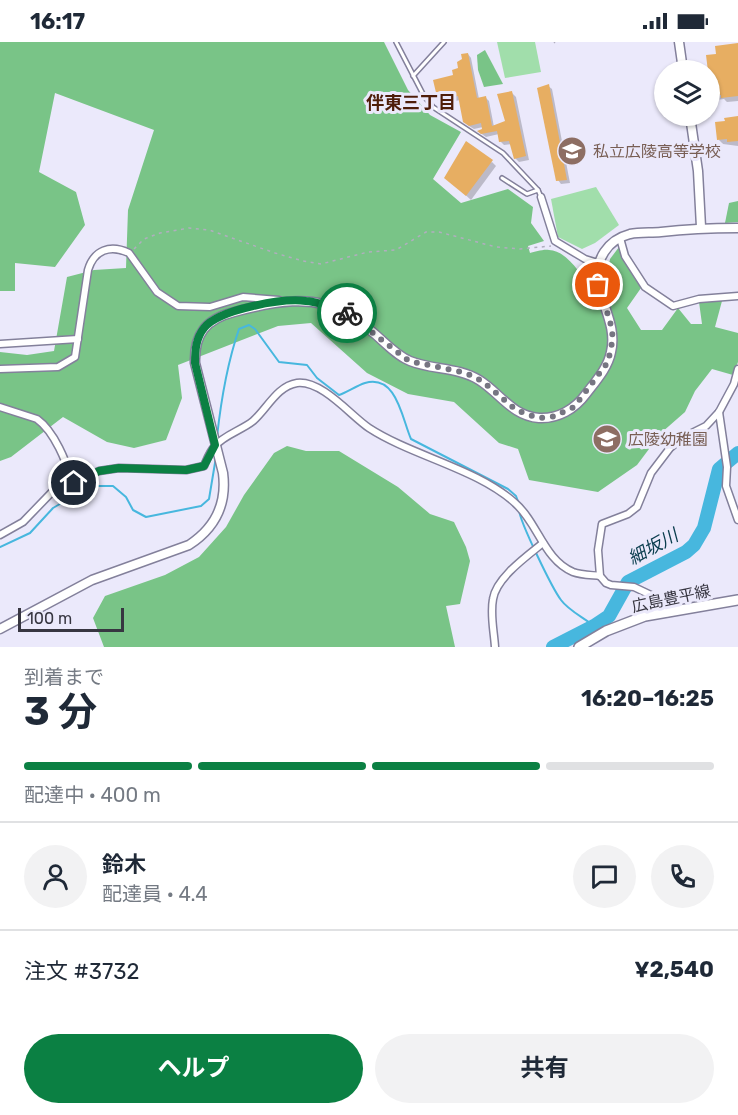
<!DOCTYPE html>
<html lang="ja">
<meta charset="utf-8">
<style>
body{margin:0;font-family:Rubik,"Noto Sans JP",sans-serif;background:#f2f2f3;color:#1f2937;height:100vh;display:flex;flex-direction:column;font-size:22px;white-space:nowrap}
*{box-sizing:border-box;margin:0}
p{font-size:20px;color:#747a83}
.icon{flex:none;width:33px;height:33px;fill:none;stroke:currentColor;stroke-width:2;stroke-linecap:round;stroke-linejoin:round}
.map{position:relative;height:605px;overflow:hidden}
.sheet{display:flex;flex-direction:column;background:#fff;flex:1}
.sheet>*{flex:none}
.buttons{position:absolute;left:654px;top:18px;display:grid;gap:12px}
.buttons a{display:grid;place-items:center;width:66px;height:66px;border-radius:50%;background:#fff;box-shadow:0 2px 4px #0004;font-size:30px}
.scale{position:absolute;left:18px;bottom:15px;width:106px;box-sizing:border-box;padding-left:6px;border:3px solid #373641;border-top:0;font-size:16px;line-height:21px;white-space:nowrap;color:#373641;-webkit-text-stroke:4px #ebe9fb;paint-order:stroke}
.pin{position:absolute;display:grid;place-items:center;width:51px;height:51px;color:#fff;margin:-26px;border:3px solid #fff;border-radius:50%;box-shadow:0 2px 6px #0007}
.courier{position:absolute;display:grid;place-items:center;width:60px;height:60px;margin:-30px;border:4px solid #0b8043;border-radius:50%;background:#fff;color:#222;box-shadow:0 2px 8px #0007}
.headline em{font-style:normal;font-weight:700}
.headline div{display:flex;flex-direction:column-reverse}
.headline{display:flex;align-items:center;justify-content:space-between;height:102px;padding:0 24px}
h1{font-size:39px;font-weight:700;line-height:45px}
.bar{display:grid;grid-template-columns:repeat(4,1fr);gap:9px 6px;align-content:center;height:72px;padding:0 24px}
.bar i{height:8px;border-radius:4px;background:#e0e1e3}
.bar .active{background:#0b8043}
.bar p{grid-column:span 4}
.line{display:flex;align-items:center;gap:15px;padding:0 24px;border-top:2px solid #e0e1e3}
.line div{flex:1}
.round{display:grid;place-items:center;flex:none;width:63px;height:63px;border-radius:32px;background:#f2f2f3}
.button{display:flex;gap:12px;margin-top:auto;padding:12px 24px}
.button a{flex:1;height:69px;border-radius:36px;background:#0b8043;color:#fff;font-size:24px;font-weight:700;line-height:69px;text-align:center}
.button a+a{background:#f2f2f3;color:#1f2937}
.status{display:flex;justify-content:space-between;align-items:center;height:42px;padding:0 30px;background:#fff;direction:ltr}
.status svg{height:16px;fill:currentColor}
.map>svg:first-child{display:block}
.green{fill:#a1deab}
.forest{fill:#79c487}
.shadow{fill:#0003}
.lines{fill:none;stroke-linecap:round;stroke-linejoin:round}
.stream{stroke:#47b7de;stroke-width:2}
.river{stroke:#47b7de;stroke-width:14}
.building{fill:#e7ae62}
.lane-casing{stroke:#83809b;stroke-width:6}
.street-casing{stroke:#83809b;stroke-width:9}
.secondary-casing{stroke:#83809b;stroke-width:11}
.primary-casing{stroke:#83809b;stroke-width:12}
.path{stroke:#b0aebe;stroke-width:1.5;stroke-dasharray:3 4.5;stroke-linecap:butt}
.lane{stroke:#fff;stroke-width:3}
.street{stroke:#fff;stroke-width:6}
.secondary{stroke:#fff;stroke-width:8}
.primary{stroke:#fff;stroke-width:9}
.done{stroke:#767582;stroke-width:6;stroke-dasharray:0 10.8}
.route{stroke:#0b8043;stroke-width:8}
.labels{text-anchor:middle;stroke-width:6;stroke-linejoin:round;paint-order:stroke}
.education-label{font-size:16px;fill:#785e54;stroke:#ebe9fb;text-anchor:start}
.street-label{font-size:16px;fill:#373641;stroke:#ebe9fb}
.neighbourhood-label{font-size:18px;font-weight:bold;fill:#4e1d09;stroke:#ebe9fb}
.water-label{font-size:18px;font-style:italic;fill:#093c4d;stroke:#ebe9fb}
</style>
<div class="status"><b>16:17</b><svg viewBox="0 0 49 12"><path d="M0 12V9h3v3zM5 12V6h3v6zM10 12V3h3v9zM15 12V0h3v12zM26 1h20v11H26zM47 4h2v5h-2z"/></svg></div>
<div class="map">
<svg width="738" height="605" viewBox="0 0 738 605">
<rect width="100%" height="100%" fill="#ebe9fb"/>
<g class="green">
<path d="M497 0H535L541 30 505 36Z"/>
<path d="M596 145 619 183 595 201 582 207 558 195 551 157Z"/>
</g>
<g class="forest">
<path d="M0 0H384L408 48 430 73 461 90 433 137 461 161 508 147 533 165 531 181 544 199 528 204 530 211C535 210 543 207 549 208 566 208 582 233 590 246L608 228 610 217 619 205 626 221 641 246 627 266 641 288H662L678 266 691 282H702L699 260 722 259 715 285 738 291V320L733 333 712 327 695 349 685 370 661 391 637 423 598 450 529 438 518 407 499 401 454 360 408 352 367 331 311 281 278 284 178 323 182 356 166 398 134 406 107 400 63 375 11 415 0 419V310L27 313 54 309 67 235 94 228 126 226 128 168 154 88 55 51 39 130 76 150 85 183 55 225 15 221V249H0Z"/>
<path d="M485 8 503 42 484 45 478 28 477 13Z"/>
<path d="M738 159V180L725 181 729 161Z"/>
<path d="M287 404 306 409H339L398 445 430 472 454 480 466 505 470 519 460 562 446 564 455 605H104L93 576 105 554 165 533 199 515 226 485 244 453 274 411Z"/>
</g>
<g class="shadow">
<path d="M738 2V59L727 60 724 57 717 58 713 53 718 13Z"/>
<path d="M468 12 471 16 479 57 485 55 489 59 494 85 507 80 512 51 516 55 529 118 519 120 515 116 512 102 504 103 500 99 499 92 486 95 479 90 484 88 483 85 474 87 469 84 465 80 460 58 443 62 439 58Z"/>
<path d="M548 44 552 47 570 141 561 142 558 138Z"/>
<path d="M738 75V104L723 102 719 98 726 80Z"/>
<path d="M492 120 496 124 471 158 451 140Z"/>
</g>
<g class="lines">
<g class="stream">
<path d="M217 395C221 358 227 322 239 287L249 283 255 287 279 320 307 323 317 336 339 353C347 350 358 343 365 341 397 332 402 377 411 397L508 447 516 454 519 462"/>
<path d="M519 468C520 480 552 546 561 558 568 568 584 576 594 584"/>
<path d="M0 505 30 491 53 466 77 452 94 444H113L126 455 133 468 146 475 201 464 209 457 216 415"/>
</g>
<path class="river" d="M553 605 594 584 609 574 628 540 686 510 694 503 704 486 719 427 738 411"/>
</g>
<g class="building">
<path d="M738 1V54L721 56V53L711 54 706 13 716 12 715 4Z"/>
<path d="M468 11 477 56 486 54 492 84 505 79 497 52 512 49 526 114 514 117 509 99 499 100 497 89 481 92 477 89 482 87 481 81 469 84 463 80 458 54 438 59 433 38 453 33 452 28 458 26 457 20 462 17 461 12Z"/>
<path d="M549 42 567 138 556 139 537 46Z"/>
<path d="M738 74V99L727 100V97L717 98 715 80 725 79 724 76Z"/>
<path d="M466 99 493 118 466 154 444 136Z"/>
</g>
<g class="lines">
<g class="lane-casing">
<g id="lane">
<path d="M396 0 424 54 433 65 503 111 538 148 541 155"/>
<path d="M413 34 444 0"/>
<path d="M502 136 527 152 538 148"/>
</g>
</g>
<g class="street-casing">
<g id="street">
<path d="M541 155 555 199 585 217 598 221"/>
<path d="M620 196 625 214 645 245 673 264 699 257 738 254"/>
<path d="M0 302 78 297"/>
<path d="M0 327 58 325 75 315 88 228C94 208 110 202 129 211L157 250 178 264 210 265 243 255 279 258"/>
<path d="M0 365 37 377C55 390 66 420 73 440"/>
<path d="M719 370 727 425 726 444 738 478"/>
<path d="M0 493 23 480 52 450 99 429 119 426 186 428 204 424C207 417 210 409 215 404 224 393 242 388 253 379 267 367 277 344 297 341 322 338 351 374 369 386 412 414 478 427 515 461 538 481 544 518 573 530 581 533 591 533 600 534"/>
<path d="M668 571 653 554 634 545 611 543 606 541 600 534 598 508 602 482 628 472 637 465 651 431 670 406 682 396 706 384 719 370 734 342 738 327"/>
<path d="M495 605C494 589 490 573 493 557 496 536 527 514 543 501"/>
</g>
</g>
<g class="secondary-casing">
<g id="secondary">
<path d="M679 0 683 28"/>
<path d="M690 74 698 129 701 185"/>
<path d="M0 587 92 538 189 503C215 486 227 462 223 431L195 321C194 292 206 277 234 270 272 260 313 251 349 272 356 276 364 283 370 288 383 298 395 313 410 319 432 328 458 325 479 338 500 351 512 374 539 376 558 377 575 367 586 352 595 340 608 326 611 310 617 285 602 264 598 240 595 218 607 198 630 192 640 190 651 191 661 190 687 187 712 186 738 186"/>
</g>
</g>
<g class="primary-casing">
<path id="primary" d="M579 605 606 589 645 574 738 558"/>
</g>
<g class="path">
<path d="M554 1 555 0"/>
<path d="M134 207 144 197 160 191 189 186 209 188 275 211 303 219 321 222 368 210 396 208 426 190H439L496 205 520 207 551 204"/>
</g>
<use href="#lane" class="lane"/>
<use href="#street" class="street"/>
<use href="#secondary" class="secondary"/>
<use href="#primary" class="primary"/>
</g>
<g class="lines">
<path class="done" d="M347 271 409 319 466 331 482 339 516 368 538 376 552 375 574 365 608 320 613 296 610 279 598 243"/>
<path class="route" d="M74 441 99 429 119 426 186 428 204 424 215 403 195 321C195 308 196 296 204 286 219 267 283 256 306 259 320 260 334 266 347 271"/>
</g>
<defs>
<g id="school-disc" transform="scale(1.5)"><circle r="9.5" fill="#8d6e63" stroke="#ebe9fb"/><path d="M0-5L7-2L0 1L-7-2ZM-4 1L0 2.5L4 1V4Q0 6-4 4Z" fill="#fff"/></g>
</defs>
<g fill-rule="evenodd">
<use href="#school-disc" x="572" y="109"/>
<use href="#school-disc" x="607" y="397"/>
</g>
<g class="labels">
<g class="education-label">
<text x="593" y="115">私立広陵高等学校</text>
<text x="628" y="403">広陵幼稚園</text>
</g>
<g class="street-label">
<text transform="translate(671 556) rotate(-12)" y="6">広島豊平線</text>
</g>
<g class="neighbourhood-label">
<text x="411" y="67">伴東三丁目</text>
</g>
<g class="water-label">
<text transform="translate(653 505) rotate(-29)" y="6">細坂川</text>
</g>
</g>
</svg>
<div class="buttons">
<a><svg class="icon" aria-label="layers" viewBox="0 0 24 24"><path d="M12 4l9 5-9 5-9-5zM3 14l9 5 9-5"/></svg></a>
</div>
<div class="scale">100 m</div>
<div class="pin" style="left:598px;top:243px;background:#ea580c"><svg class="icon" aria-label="bag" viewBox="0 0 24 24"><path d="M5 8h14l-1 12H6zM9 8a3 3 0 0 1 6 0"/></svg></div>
<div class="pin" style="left:74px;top:441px;background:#1f2937"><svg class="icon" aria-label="home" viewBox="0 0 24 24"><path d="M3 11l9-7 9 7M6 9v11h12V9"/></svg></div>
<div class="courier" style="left:347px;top:271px"><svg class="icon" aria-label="bike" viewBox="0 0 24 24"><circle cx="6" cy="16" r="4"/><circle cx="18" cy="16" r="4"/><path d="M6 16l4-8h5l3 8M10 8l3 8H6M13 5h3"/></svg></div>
</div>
<section class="sheet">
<div class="headline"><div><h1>3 分</h1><p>到着まで</p></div><em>16:20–16:25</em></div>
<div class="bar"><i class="active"></i><i class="active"></i><i class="active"></i><i></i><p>配達中 · 400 m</p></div>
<div class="line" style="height:108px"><a class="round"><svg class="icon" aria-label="person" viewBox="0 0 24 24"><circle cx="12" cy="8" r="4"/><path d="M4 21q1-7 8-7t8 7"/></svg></a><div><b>鈴木</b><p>配達員 · 4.4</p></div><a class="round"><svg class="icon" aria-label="chat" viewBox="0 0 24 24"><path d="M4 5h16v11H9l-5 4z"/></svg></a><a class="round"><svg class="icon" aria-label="phone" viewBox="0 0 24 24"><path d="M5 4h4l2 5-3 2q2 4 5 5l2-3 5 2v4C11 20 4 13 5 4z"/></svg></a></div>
<div class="line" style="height:78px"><div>注文 #3732</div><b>¥2,540</b></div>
<div class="button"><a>ヘルプ</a><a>共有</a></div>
</section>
